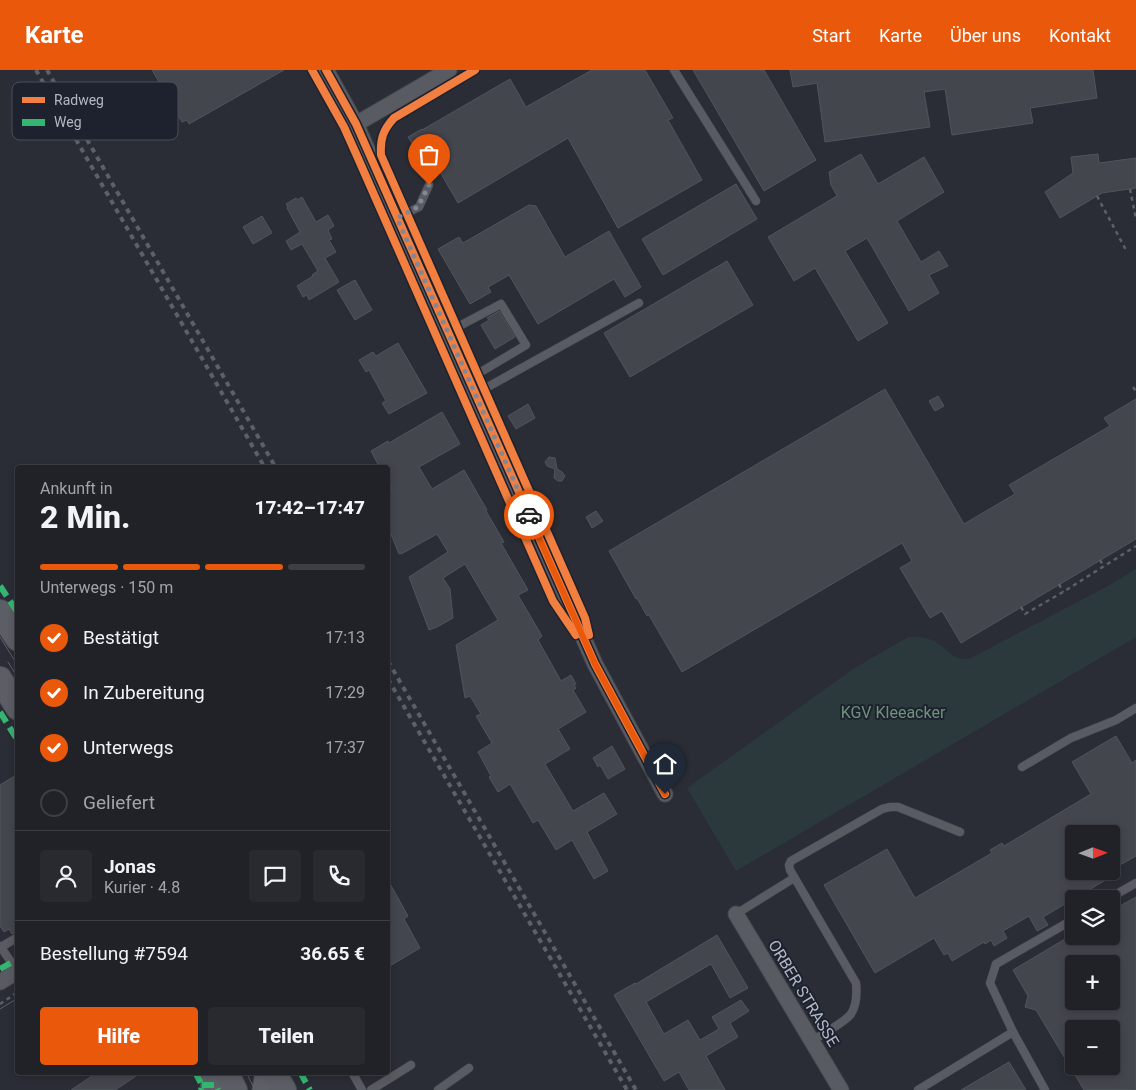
<!DOCTYPE html>
<html lang="de">
<meta charset="utf-8">
<style>
body{margin:0;font-family:Roboto,sans-serif;background:#282a30;color:#f1f3f6;height:100vh;display:flex;flex-direction:column;font-size:19px;white-space:nowrap}
*{box-sizing:border-box;margin:0}
p{font-size:16px;color:#a2a4a8}
.icon{flex:none;width:28px;height:28px;fill:none;stroke:currentColor;stroke-width:2;stroke-linecap:round;stroke-linejoin:round}
.map{position:relative;flex:1;overflow:hidden}
.panel{position:absolute;left:15px;top:395px;width:375px;height:610px;display:flex;flex-direction:column;background:#202228;border-radius:5px;box-shadow:0 2px 8px #0003,0 0 0 1px #3d3f45}
.panel>*{flex:none}
.needle{width:32px;rotate:89deg}
.fabs{position:absolute;left:1065px;top:755px;display:grid;gap:10px}
.fabs a{display:grid;place-items:center;width:55px;height:55px;border-radius:5px;background:#202228;box-shadow:0 2px 8px #0003,0 0 0 1px #3d3f45;font-size:25px}
.pin{position:absolute;display:grid;place-items:center;width:42px;height:42px;color:#fff;margin:-51px -21px;border-radius:50% 50% 50% 0;rotate:-45deg;box-shadow:0 0 5px #0007}
.pin .icon{rotate:45deg}
.courier{position:absolute;display:grid;place-items:center;width:50px;height:50px;margin:-25px;border:4px solid #ea580c;border-radius:50%;background:#fff;color:#222;box-shadow:0 1px 6px #0007}
.overview em{font-style:normal;font-weight:800}
.overview div{display:flex;flex-direction:column-reverse}
.overview{display:flex;align-items:center;justify-content:space-between;height:85px;padding:0 25px}
h1{font-size:32px;font-weight:800;line-height:38px}
.bar{display:grid;grid-template-columns:repeat(4,1fr);gap:8px 5px;align-content:center;height:60px;padding:0 25px}
.bar i{height:6px;border-radius:4px;background:#3d3f45}
.bar .active{background:#ea580c}
.bar p{grid-column:span 4}
.line{display:flex;align-items:center;gap:12px;padding:0 25px;border-top:1px solid #3d3f45}
.line div{flex:1}
.round{display:grid;place-items:center;flex:none;width:52px;height:52px;border-radius:5px;background:#282a30}
ol{padding:0 25px;list-style:none}
li{display:flex;align-items:center;gap:15px;height:55px}
li p{margin-inline-start:auto}
li .icon{padding:5px;border-radius:50%;background:#ea580c;color:#fff;stroke-width:4}
li:last-child{color:#a2a4a8}
li i{width:28px;height:28px;border:2px solid #3d3f45;border-radius:50%}
.button{display:flex;gap:10px;margin-top:auto;padding:10px 25px}
.button a{flex:1;height:58px;border-radius:5px;background:#ea580c;color:#fff;font-size:20px;font-weight:800;line-height:58px;text-align:center}
.button a+a{background:#282a30;color:#f1f3f6}
header{display:flex;align-items:center;gap:30px;box-sizing:border-box;height:70px;padding:0 25px;background:#ea580c;color:#fff}
header strong{font-size:24px}
nav{display:flex;gap:28px;margin-inline-start:auto;font-size:18px}
.map>svg:first-child{display:block}
.green{fill:#2b393d}
.building{fill:#43464d;stroke:#51545c;fill-rule:evenodd}
.lines{fill:none;stroke-linecap:round;stroke-linejoin:round}
.service-casing{stroke:#48494f;stroke-width:9}
.minor-casing{stroke:#48494f;stroke-width:17}
.secondary-casing{stroke:#48494f;stroke-width:23}
.primary-casing{stroke:#474951;stroke-width:26}
.path{stroke:#5d6066;stroke-width:2.5;stroke-dasharray:4 4;stroke-linecap:butt}
.service{stroke:#595b62;stroke-width:8}
.minor{stroke:#595b62;stroke-width:15}
.secondary{stroke:#5d6067;stroke-width:21}
.primary{stroke:#5b5e64;stroke-width:24}
.tram{stroke:#5d6066;stroke-width:1}
.rail{stroke:#5d6066;stroke-width:4;stroke-dasharray:5 5;stroke-linecap:butt}
.quiet{stroke:#33b770;stroke-width:6;stroke-dasharray:12 6;stroke-linecap:butt}
.cycleway-casing{stroke:#1d222e;stroke-width:11}
.cycleway{stroke:#f27e40;stroke-width:8}
.done{stroke:#838793;stroke-width:5;stroke-dasharray:0 9}
.route{stroke:#ea580c;stroke-width:6}
.labels{text-anchor:middle;stroke-width:4;stroke-linejoin:round;paint-order:stroke}
.park-label{font-size:16px;fill:#6d937a;stroke:#1d222e}
.street-label{font-size:16px;fill:#b3b8c5;stroke:#1d222e}
.key{fill:#1d222e;stroke:#4a4f5b;stroke-width:1}
.key-label{font-size:14px;fill:#b3b8c5}
</style>
<header>
<strong>Karte</strong>
<nav><a>Start</a><a>Karte</a><a>Über uns</a><a>Kontakt</a></nav>
</header>
<div class="map">
<svg width="1136" height="1020" viewBox="0 0 1136 1020">
<rect width="100%" height="100%" fill="#2a2d35"/>
<path class="green" d="M1136 499V567L736 801 687 718 853 599 908 567C919 566 930 568 939 574 951 583 954 591 971 588L1106 517Z"/>
<g class="building">
<path d="M152 0H284L189 54 187 50 182 52Z"/>
<path d="M592 0H645L673 48 668 50 702 110 618 158 568 68 458 133 436 95 428 100 408 67 422 59V60L510 9 526 37Z"/>
<path d="M693 0H764L816 90 764 121Z"/>
<path d="M790 0H1093L1097 28 1030 38 1033 53 952 65 945 19 924 22 930 57 825 72 817 13 793 17Z"/>
<path d="M861 84 878 114 924 87 944 122 897 151 921 192 939 181 948 196 929 205 939 223 909 241 867 168 845 181 888 253 858 271 815 198 794 211 768 167 837 126 831 115 829 102Z"/>
<path d="M1098 84 1099 93 1136 88V118L1102 123 1060 148 1045 122 1073 103 1071 87Z"/>
<path d="M736 114 757 149 663 205 642 169Z"/>
<path d="M302 127 316 152 328 145 334 156 328 160 332 169 329 170 336 182 325 188 339 212 309 230 307 225 303 227 297 216 313 206 312 205 318 201 302 174 291 180 286 171 300 162 287 138 288 137 286 134 296 128 297 130Z"/>
<path d="M529 135 536 136 565 187 609 161 641 217 625 227 614 209 538 254 509 205 488 217 491 222 470 234 438 179 459 167 463 173Z"/>
<path d="M262 146 272 163 253 174 243 157Z"/>
<path d="M727 191 753 235 630 307 604 263Z"/>
<path d="M355 210 372 240 355 250 337 220Z"/>
<path d="M499 241 515 267 495 279 481 255 489 250 487 248Z"/>
<path d="M398 273 427 323 389 344 382 333 386 331 369 300 366 302 359 290 373 282 376 286Z"/>
<path d="M885 319 964 454 1015 424 1009 415 1110 356 1104 348 1136 329V469L961 573 942 541 930 548 900 498 912 491 902 473 682 602 649 545 647 546 637 528 636 529 609 481Z"/>
<path d="M938 326 944 336 935 341 929 331Z"/>
<path d="M528 334 535 348 516 359 508 346Z"/>
<path d="M442 342 460 374 419 397 432 419 464 400 487 440 486 441 504 472 501 473 528 520 518 525 542 566 538 570 561 611 571 605 576 614 574 615 576 618 573 620 586 642 558 659 570 679 545 694 573 741 604 723 617 744 587 762 608 801 594 809 572 770 556 780 538 750 533 753 510 714 498 722 489 707 491 706 478 682 492 673 476 646 481 644 470 626 465 628 456 575 498 550 465 494 443 508 450 519 453 548 437 557 429 560 409 507 448 482 437 464 401 484V483L399 484 388 457V422L392 419 388 410V398H380L371 381 388 371 389 373Z"/>
<path d="M549 387 555 388 557 399 562 402 565 406 562 411H558L554 408 555 399 547 396 545 392Z"/>
<path d="M596 441 603 451 592 458 586 447Z"/>
<path d="M1116 666 1132 693 1136 690V786L1111 800V764H1074V801H1121L1043 847 1048 855 1037 861 1029 846 1003 861 1007 868 994 876 991 870 985 874 984 872 952 891 948 883 944 885 934 868 875 903 824 815 887 779 915 828 992 783 990 780 1002 773 1004 776 1091 724 1072 692Z"/>
<path d="M612 676 625 699 608 709 600 695 598 697 593 688Z"/>
<path d="M18 704V861L12 864 9 859 4 862 0 856V715Z"/>
<path d="M388 810 408 846 404 849 420 878 388 897Z"/>
<path d="M1136 827V1020H1084L1036 940 1025 937 1028 926 1013 900 1070 866H1111V841ZM1074 894H1111V931H1074ZM1074 959H1111V996H1074Z"/>
<path d="M717 865 748 918 730 928 711 894 646 932 664 964 688 950 700 970 719 959 712 947 741 930 749 941 730 953 738 967 706 986 725 1020H689L679 1002 664 1011 614 925 635 913 636 914Z"/>
<path d="M1009 992 1026 1020H961Z"/>
<path d="M98 1002H142L115 1020H71Z"/>
</g>
<g class="lines">
<g class="service-casing">
<g id="service">
<path d="M674 0 756 131"/>
<path d="M397 148 419 137 429 115"/>
<path d="M448 262 501 234 526 275 469 309"/>
<path d="M475 324 639 233"/>
<path d="M1022 697 1071 668 1116 650 1136 638"/>
<path d="M1108 829 1136 813"/>
<path d="M736 844 794 808"/>
<path d="M0 876 18 902"/>
<path d="M1 877 18 867"/>
<path d="M1013 962 990 913 996 894 1074 849"/>
<path d="M812 971C822 964 844 953 851 944 857 935 857 924 856 913L790 800 789 795 791 791 882 739 890 737H898L960 762"/>
<path d="M352 1002 362 1020"/>
<path d="M371 1020 411 995"/>
<path d="M438 1020 469 998"/>
<path d="M918 1020 1013 962 1045 1020"/>
</g>
</g>
<g class="minor-casing">
<g id="minor">
<path d="M326 0 356 54 595 594 665 724"/>
<path d="M356 54 449 0"/>
<path d="M736 844 841 1020"/>
<path d="M0 912 18 901"/>
</g>
</g>
<g class="secondary-casing">
<g id="secondary">
<path d="M211 1020 212 1002"/>
<path d="M263 1020 266 1002"/>
</g>
</g>
<g class="primary-casing">
<g id="primary">
<path d="M0 542 18 569"/>
<path d="M0 609 18 638"/>
<path d="M226 1002 235 1020"/>
<path d="M274 1002 284 1020"/>
</g>
</g>
<g class="path">
<path d="M1130 119 1136 149"/>
<path d="M1097 126 1126 180"/>
<path d="M1133 317 1136 321"/>
<path d="M1100 490 1104 497"/>
<path d="M1059 514 1063 522"/>
<path d="M1021 537 1025 544 1063 522 1136 476"/>
<path d="M0 934 18 922"/>
</g>
<use href="#service" class="service"/>
<use href="#minor" class="minor"/>
<use href="#secondary" class="secondary"/>
<use href="#primary" class="primary"/>
<g class="tram">
<path d="M0 567 18 596"/>
<path d="M8 592 18 608"/>
<path d="M0 939 18 928"/>
<path d="M246 1002 255 1020"/>
</g>
<g class="rail">
<path d="M36 0 265 398"/>
<path d="M47 0 276 398"/>
<path d="M388 591 636 1020"/>
<path d="M388 609 627 1020"/>
</g>
<g class="quiet">
<path d="M0 516 18 543"/>
<path d="M0 642 18 671"/>
<path d="M0 899 18 889"/>
<path d="M195 1002 202 1015 201 1020"/>
<path d="M300 1002 310 1020"/>
<path d="M202 1015H216L218 1020"/>
</g>
<g class="cycleway-casing">
<g id="cycleway">
<path d="M312 0 344 57 357 86 553 531 576 565"/>
<path d="M326 0 356 54 595 594 665 724"/>
<path d="M475 0 394 48C383 60 380 69 381 85L585 548 589 565"/>
</g>
</g>
<use href="#cycleway" class="cycleway"/>
</g>
<g class="lines">
<path class="done" d="M429 115 418 137 397 148 529 445"/>
<path class="route" d="M529 445 595 594 665 724"/>
</g>
<g class="labels">
<g class="park-label">
<text x="893" y="648">KGV Kleeacker</text>
</g>
<g class="street-label">
<text transform="translate(804 923) rotate(59)" y="6">ORBER STRASSE</text>
</g>
</g>
<rect x="12" y="12" width="166" height="58" rx="8" class="key"/>
<rect x="22" y="27" width="23" height="6" fill="#f27e40"/>
<rect x="22" y="49" width="23" height="7" fill="#33b770"/>
<g class="key-label">
<text x="54" y="35">Radweg</text>
<text x="54" y="57">Weg</text>
</g>
</svg>
<div class="fabs">
<a><svg class="needle" viewBox="-14 -14 28 28"><path d="M0-13l5 13h-10z" fill="#e53935"/><path d="M0 13l5-13h-10z" fill="#a2a4a8"/></svg></a>
<a><svg class="icon" aria-label="layers" viewBox="0 0 24 24"><path d="M12 4l9 5-9 5-9-5zM3 14l9 5 9-5"/></svg></a>
<a>+</a>
<a>−</a>
</div>
<div class="pin" style="left:429px;top:115px;background:#ea580c"><svg class="icon" aria-label="bag" viewBox="0 0 24 24"><path d="M5 8h14l-1 12H6zM9 8a3 3 0 0 1 6 0"/></svg></div>
<div class="pin" style="left:665px;top:724px;background:#1f2937"><svg class="icon" aria-label="home" viewBox="0 0 24 24"><path d="M3 11l9-7 9 7M6 9v11h12V9"/></svg></div>
<div class="courier" style="left:529px;top:445px"><svg class="icon" aria-label="car" viewBox="0 0 24 24"><path d="M5 17H2v-5l4-1 3-4h7l3 4 3 1v5h-3M9 17h6M6 11h13"/><circle cx="7" cy="17" r="2"/><circle cx="17" cy="17" r="2"/></svg></div>
<section class="panel">
<div class="overview"><div><h1>2 Min.</h1><p>Ankunft in</p></div><em>17:42–17:47</em></div>
<div class="bar"><i class="active"></i><i class="active"></i><i class="active"></i><i></i><p>Unterwegs · 150 m</p></div>
<ol>
<li><svg class="icon" aria-label="check" viewBox="0 0 24 24"><path d="M5 12l5 5 9-10"/></svg>Bestätigt<p>17:13</p></li>
<li><svg class="icon" aria-label="check" viewBox="0 0 24 24"><path d="M5 12l5 5 9-10"/></svg>In Zubereitung<p>17:29</p></li>
<li><svg class="icon" aria-label="check" viewBox="0 0 24 24"><path d="M5 12l5 5 9-10"/></svg>Unterwegs<p>17:37</p></li>
<li><i></i>Geliefert</li>
</ol>
<div class="line" style="height:90px"><a class="round"><svg class="icon" aria-label="person" viewBox="0 0 24 24"><circle cx="12" cy="8" r="4"/><path d="M4 21q1-7 8-7t8 7"/></svg></a><div><b>Jonas</b><p>Kurier · 4.8</p></div><a class="round"><svg class="icon" aria-label="chat" viewBox="0 0 24 24"><path d="M4 5h16v11H9l-5 4z"/></svg></a><a class="round"><svg class="icon" aria-label="phone" viewBox="0 0 24 24"><path d="M5 4h4l2 5-3 2q2 4 5 5l2-3 5 2v4C11 20 4 13 5 4z"/></svg></a></div>
<div class="line" style="height:65px"><div>Bestellung #7594</div><b>36.65 €</b></div>
<div class="button"><a>Hilfe</a><a>Teilen</a></div>
</section>
</div>
